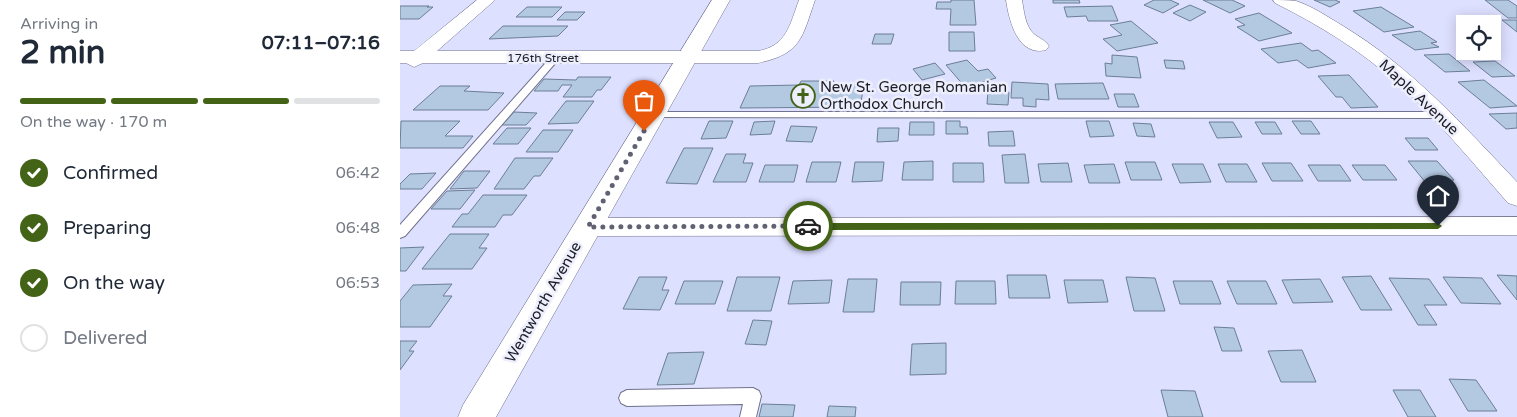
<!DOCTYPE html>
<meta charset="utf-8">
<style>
body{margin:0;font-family:"Varela Round",sans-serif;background:#f2f2f3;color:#1f2937;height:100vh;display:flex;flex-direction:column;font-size:19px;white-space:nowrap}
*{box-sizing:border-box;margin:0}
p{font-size:16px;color:#747a83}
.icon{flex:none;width:28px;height:28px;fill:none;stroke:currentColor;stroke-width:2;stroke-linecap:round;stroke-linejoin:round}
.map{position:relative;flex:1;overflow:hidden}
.details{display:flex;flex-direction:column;background:#fff;width:400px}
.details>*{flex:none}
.buttons{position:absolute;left:1056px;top:15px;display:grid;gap:10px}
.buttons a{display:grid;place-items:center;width:45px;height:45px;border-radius:0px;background:#fff;box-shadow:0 2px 12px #0003;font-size:25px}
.pin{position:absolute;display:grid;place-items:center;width:42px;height:42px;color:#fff;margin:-51px -21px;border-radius:50% 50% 50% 0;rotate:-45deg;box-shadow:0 0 5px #0007}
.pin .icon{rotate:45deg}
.courier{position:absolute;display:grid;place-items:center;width:50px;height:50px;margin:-25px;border:4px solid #436317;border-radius:50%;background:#fff;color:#222;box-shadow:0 1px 6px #0007}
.headline em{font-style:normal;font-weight:800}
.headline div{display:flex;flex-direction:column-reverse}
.headline{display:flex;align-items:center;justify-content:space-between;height:85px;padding:0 20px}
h1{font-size:32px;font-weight:800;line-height:38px}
.bar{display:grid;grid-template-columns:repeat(4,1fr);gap:8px 5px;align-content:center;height:60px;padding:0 20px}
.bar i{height:6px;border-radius:4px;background:#e0e1e3}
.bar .selected{background:#436317}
.bar p{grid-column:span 4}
ol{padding:0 20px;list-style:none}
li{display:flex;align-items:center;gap:15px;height:55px}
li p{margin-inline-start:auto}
li .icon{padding:5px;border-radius:50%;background:#436317;color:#fff;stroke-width:4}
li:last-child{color:#747a83}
li i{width:28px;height:28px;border:2px solid #e0e1e3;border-radius:50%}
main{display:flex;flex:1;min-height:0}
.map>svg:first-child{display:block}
.building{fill:#b3c8e1;stroke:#6b7f95}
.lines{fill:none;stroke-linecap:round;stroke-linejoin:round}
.service-casing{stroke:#71728d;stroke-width:2}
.minor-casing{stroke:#71728d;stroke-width:1}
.tertiary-casing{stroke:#71728d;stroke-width:1}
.service{fill:#fff;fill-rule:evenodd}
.minor{fill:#fff;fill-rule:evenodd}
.tertiary{fill:#fff;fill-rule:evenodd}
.route{fill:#436317}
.done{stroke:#606173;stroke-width:5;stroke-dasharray:0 9}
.labels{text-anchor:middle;stroke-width:5;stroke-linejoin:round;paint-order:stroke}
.far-street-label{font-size:12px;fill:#1c1c27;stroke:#eeeffc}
.poi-label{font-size:15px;fill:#1c1c27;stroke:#eeeffc;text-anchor:start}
.street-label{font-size:15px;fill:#1c1c27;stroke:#eeeffc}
</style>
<main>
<section class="details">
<div class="headline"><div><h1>2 min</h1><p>Arriving in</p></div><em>07:11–07:16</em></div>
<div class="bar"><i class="selected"></i><i class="selected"></i><i class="selected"></i><i></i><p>On the way · 170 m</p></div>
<ol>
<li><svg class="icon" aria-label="check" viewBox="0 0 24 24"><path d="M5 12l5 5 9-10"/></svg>Confirmed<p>06:42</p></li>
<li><svg class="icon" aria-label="check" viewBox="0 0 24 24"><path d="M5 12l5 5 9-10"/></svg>Preparing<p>06:48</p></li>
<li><svg class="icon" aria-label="check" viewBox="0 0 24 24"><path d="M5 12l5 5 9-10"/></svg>On the way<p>06:53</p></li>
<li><i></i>Delivered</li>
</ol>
</section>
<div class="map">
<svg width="1117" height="417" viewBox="0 0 1117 417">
<rect width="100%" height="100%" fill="#dee0ff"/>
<g class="building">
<path d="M551 0H574L576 25H550L551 9H536L537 2H551Z"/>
<path d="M653 0H679L680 3H653Z"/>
<path d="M754 0H770L779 4 763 13 744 5Z"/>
<path d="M803 0H832L845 6 830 13Z"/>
<path d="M914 0H935L940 2 930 7Z"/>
<path d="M1085 0H1108L1117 6V18H1108Z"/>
<path d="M790 5 806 12 790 21 773 13Z"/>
<path d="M0 6H29L27 7H33L19 19H0Z"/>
<path d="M712 6 718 21H688L686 16 667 17 664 7Z"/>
<path d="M127 7H162L152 17H116Z"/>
<path d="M981 7 1014 27 984 32 953 11Z"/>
<path d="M165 12H185L177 20H157Z"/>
<path d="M859 13 892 33 859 41 837 27 845 25 835 19Z"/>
<path d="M1102 20H1117V32Z"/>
<path d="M731 21 758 43 717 51 703 39 722 35 710 25Z"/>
<path d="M103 26H168L158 36 89 39Z"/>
<path d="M1020 31 1037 42 1031 43 1039 47 1015 50 992 35Z"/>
<path d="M549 32H574L575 51H549Z"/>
<path d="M475 34H494L491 44H472Z"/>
<path d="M901 43 912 51 918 50 936 63 908 68 897 60 878 63 861 49Z"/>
<path d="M1049 54 1070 71 1045 72 1024 55Z"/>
<path d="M712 55 737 57 741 78 706 76 705 63 712 64Z"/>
<path d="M567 60 578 71 588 69 596 78 565 87 546 65Z"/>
<path d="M764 60 783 61 785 69 766 68Z"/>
<path d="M1095 61 1115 76 1092 77 1073 62Z"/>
<path d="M535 63 545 74 522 80 513 69Z"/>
<path d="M949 75 978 107 951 108 942 97H936L918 76Z"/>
<path d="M178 77H211L201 90H197L192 97H163L172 85H162L158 91H134L144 79 176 80Z"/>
<path d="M1084 80 1117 106 1090 108 1058 82Z"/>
<path d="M401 81H434L433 85H464L460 107 340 108 350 86 399 85Z"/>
<path d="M612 82 648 84 649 100 636 99V107L623 106V98H611Z"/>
<path d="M703 83 709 99H658L655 84Z"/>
<path d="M40 86H70L64 91 104 93 88 110H13Z"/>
<path d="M588 91 609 92 608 105 587 104Z"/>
<path d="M714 94H734L739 107H718Z"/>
<path d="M166 101H194L178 123 148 124Z"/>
<path d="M114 112 137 113 126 125H102Z"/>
<path d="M1117 113V128L1106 129 1089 114Z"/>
<path d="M1 121H60L45 136H73L63 148H0Z"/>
<path d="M309 121H333L326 138 301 139Z"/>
<path d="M375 121 371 134 350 135 354 122Z"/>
<path d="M546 121H560V127H567L568 134H546Z"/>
<path d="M686 121H709L714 136 690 137Z"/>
<path d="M892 121H911L920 134H901Z"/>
<path d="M510 122H534V135H509Z"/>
<path d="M809 122H833L842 137 817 138Z"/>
<path d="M855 122H875L882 134H862Z"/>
<path d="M733 123 751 124 755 137 737 136Z"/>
<path d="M391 126 417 127 412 142 386 141Z"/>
<path d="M107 128H131L118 144H93Z"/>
<path d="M478 128H499L498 141 477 142Z"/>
<path d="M143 130H173L158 152H126Z"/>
<path d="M613 131 615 146H589L588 132Z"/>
<path d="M1005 138H1028L1038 150H1015Z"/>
<path d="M284 148H313L297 184 266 183Z"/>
<path d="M326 154H346L343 163H353L346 182H313Z"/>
<path d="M625 154 629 183H605L602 155Z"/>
<path d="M115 158H153L140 176H134L124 189H94Z"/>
<path d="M533 161V180H502L504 162Z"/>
<path d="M1008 161H1037L1054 180 1026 183Z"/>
<path d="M412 162H441L436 182H406Z"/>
<path d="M455 162H484L482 181 452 182Z"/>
<path d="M725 162H755L762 180H731Z"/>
<path d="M553 163H583L584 182H553Z"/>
<path d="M668 163 672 182H641L638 164Z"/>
<path d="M862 163H891L903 181H872Z"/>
<path d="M714 164 720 183H689L684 165Z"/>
<path d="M772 164H803L811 182 780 183Z"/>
<path d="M818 164H847L857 182H826Z"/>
<path d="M365 165H398L394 182H359Z"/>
<path d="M908 165H940L951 181H918Z"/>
<path d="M952 165H985L997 180H963Z"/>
<path d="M64 171H90L77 188 50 189Z"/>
<path d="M36 173 22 189H0V184L10 174Z"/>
<path d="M75 190 60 209H31L47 191Z"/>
<path d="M83 195H127L112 215H103L95 227H52L62 214H68Z"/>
<path d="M50 234H89L79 248H87L72 269H22Z"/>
<path d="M24 247 6 271H0V248Z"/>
<path d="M607 275H646L650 298H609Z"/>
<path d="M1097 275 1117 276V300Z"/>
<path d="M971 276 992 310H961L942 277Z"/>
<path d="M239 277H267L262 290H269L260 310 223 309Z"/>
<path d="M337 277H380L371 311H327Z"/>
<path d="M726 277 755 278 765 311H734Z"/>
<path d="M1043 277 1082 278 1101 304 1061 303Z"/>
<path d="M989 278 1029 279 1047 305H1024L1037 325H1018Z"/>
<path d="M448 279H477L474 312H443Z"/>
<path d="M920 279 933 302 893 303 882 280Z"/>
<path d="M432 280 429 303 388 304 393 281Z"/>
<path d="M664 280H703L708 302 668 303Z"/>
<path d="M284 281H323L315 304H275Z"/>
<path d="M556 281H595L596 304H555Z"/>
<path d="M773 281H812L821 304H780Z"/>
<path d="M827 281H866L877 304H837Z"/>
<path d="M501 282H541L540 305H500Z"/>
<path d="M52 284 43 296H52L30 327H0V301L13 285Z"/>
<path d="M353 320 372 321 366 345 345 344Z"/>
<path d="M814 327 834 328 842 351H822Z"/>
<path d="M0 341H17L9 351H14L0 370Z"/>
<path d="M546 343V374L510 375 512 344Z"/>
<path d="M902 350 916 382H881L868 351Z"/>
<path d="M304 352 294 384 257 385 268 353Z"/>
<path d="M1049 379 1076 380 1097 411H1068Z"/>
<path d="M761 390 795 391 803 417H768Z"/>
<path d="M993 390H1020L1036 417H1008Z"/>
<path d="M362 404 395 405 393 417H359Z"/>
<path d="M429 406 456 407 455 417H427Z"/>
</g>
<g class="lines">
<g class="service-casing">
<g id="service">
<path d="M155 55 160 58 158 60 5 236 0 238V225L152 56Z"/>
<path d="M253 112H1040L1045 115 1040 118 249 117 248 115 249 113Z"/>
<path d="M353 388 359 391 361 396 356 417H340L343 404 227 406 221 403 219 398 221 393 227 390Z"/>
</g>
</g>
<g class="minor-casing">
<g id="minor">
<path d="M77 0H95L37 51H358C387 46 390 24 399 0H415C402 38 401 54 358 63H23L14 67 6 63H0V51H14Z"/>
<path d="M606 0H622C624 11 625 26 634 34 639 38 645 40 649 46L646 50C618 57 609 21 606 0Z"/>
<path d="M873 0C880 0 889 0 896 1 912 6 928 17 943 26 1011 67 1063 125 1117 182V206L1108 203C1072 162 1037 119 997 83 960 50 919 25 875 3Z"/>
<path d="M1117 217V235L187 236 178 234 174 227 178 220 187 218Z"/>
</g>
</g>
<g class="tertiary-casing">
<path id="tertiary" d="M312 0H330L96 417H58L63 405Z"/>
</g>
<use href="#service" class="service"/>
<use href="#minor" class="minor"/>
<use href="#tertiary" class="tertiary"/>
</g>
<path class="route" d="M408 223H1038L1042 226 1038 229 408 230 403 226Z"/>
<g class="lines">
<path class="done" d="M244 131 188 227 408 226"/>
</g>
<defs>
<g id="church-ring" transform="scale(1.25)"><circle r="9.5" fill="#eeeffc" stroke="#436317" stroke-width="1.5"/><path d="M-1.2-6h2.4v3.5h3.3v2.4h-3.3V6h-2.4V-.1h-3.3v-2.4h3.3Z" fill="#436317"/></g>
</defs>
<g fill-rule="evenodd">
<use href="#church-ring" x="403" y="96"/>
</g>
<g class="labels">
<g class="far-street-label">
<text x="143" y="62">176th Street</text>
</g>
<g class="poi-label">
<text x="420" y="92">New St. George Romanian<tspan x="420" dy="17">Orthodox Church</tspan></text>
</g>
<g class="street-label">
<text transform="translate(1019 97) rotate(43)" y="5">Maple Avenue</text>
<text transform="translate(143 302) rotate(-60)" y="5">Wentworth Avenue</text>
</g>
</g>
</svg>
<div class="buttons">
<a><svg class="icon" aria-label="locate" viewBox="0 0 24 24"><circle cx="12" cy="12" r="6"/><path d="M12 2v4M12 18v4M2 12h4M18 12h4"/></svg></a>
</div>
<div class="pin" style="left:244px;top:131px;background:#ea580c"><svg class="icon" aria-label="bag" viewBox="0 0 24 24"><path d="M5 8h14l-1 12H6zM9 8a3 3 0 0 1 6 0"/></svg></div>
<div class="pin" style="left:1038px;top:226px;background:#1f2937"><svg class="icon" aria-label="home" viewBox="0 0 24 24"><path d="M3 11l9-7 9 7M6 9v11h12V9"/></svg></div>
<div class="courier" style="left:408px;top:226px"><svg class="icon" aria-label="car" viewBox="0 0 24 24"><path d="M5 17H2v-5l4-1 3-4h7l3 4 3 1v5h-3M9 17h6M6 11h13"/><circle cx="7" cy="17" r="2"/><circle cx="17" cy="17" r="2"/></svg></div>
</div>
</main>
